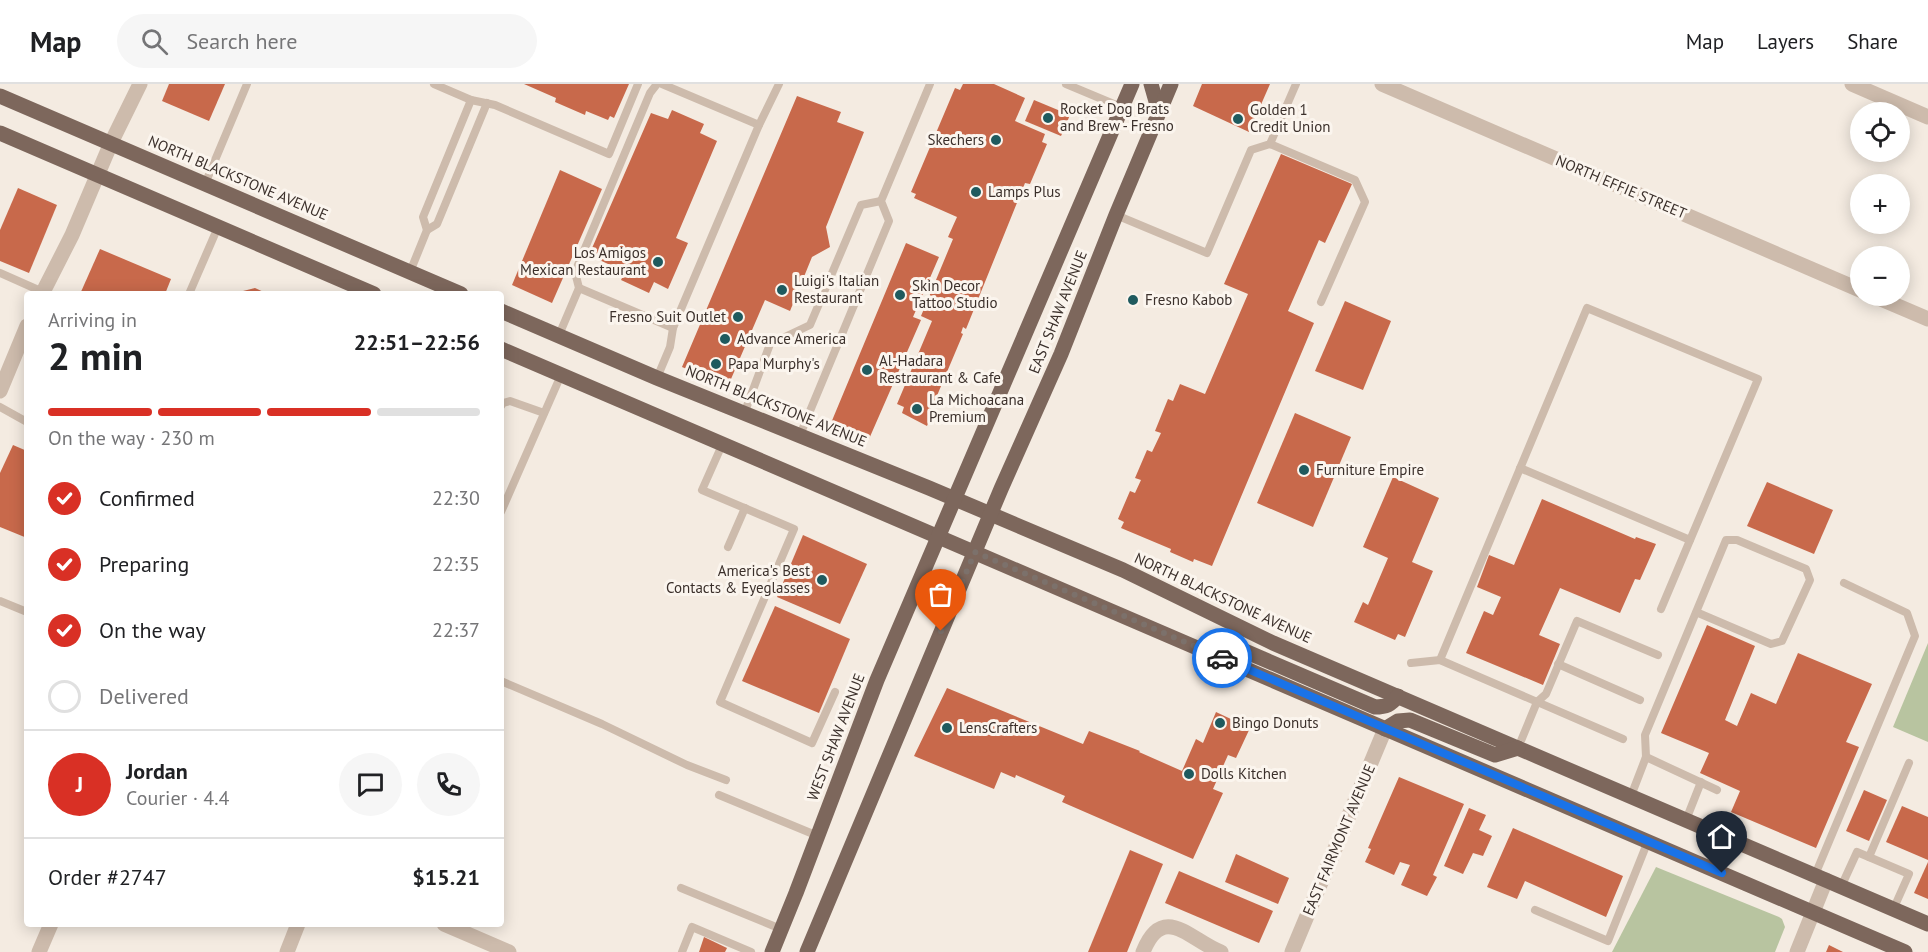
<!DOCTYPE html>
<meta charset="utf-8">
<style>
body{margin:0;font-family:"PT Sans",sans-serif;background:#f6f6f6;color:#202124;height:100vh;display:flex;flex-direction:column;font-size:22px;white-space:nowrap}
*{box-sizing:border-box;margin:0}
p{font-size:20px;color:#757577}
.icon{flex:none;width:33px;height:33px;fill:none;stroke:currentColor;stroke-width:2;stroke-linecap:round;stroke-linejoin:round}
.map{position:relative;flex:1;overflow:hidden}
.sheet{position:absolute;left:24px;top:207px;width:480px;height:636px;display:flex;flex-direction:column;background:#fff;border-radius:6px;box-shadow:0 3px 15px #0003}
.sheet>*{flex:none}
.buttons{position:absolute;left:1850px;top:18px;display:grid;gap:12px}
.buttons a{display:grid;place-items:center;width:60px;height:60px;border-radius:50%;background:#fff;box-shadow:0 3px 15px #0003;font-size:30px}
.pin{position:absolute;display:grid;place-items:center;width:51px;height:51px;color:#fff;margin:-62px -26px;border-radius:50% 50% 50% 0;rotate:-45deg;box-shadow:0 0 6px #0007}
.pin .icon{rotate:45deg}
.courier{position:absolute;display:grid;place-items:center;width:60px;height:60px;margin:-30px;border:4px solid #1a73e8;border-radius:50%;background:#fff;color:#222;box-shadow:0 2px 8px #0007}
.headline em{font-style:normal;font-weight:800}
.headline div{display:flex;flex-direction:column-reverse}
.headline{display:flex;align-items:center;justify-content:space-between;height:102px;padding:0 24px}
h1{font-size:39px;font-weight:800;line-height:45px}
.bar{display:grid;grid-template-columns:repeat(4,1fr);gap:9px 6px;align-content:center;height:72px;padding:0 24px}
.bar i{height:8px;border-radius:4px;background:#e0e0e0}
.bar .on{background:#d93025}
.bar p{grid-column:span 4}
.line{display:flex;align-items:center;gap:15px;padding:0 24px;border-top:2px solid #e0e0e0}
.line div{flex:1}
.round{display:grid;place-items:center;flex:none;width:63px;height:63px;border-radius:32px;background:#f6f6f6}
ol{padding:0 24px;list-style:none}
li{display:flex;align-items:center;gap:18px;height:66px}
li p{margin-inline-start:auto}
li .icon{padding:6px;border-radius:50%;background:#d93025;color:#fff;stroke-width:4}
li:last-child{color:#757577}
li i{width:33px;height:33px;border:3px solid #e0e0e0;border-radius:50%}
header{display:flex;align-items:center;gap:36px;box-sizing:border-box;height:84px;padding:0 30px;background:#fff;border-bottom:2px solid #e0e0e0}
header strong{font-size:28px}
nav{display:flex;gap:33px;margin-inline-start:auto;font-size:21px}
.search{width:420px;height:54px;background:#f6f6f6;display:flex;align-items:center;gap:15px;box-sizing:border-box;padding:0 21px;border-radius:33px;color:#757577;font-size:22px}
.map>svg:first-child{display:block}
.green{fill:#b8c4a0}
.building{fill:#c8694b}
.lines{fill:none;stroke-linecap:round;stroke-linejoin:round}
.service{stroke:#cdbbac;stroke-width:8}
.minor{stroke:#cdbbac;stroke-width:15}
.primary{stroke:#7d675c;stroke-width:15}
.done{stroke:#7c716b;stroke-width:6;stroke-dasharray:0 10.8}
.route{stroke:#1a73e8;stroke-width:8}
.poi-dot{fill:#1f5a5e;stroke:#fbf5ee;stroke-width:2}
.labels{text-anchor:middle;stroke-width:6;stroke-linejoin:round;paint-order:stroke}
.poi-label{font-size:15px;fill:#3b302b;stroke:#fbf5ee;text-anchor:start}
.street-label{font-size:15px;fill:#3b302b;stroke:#fbf5ee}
</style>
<header>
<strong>Map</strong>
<div class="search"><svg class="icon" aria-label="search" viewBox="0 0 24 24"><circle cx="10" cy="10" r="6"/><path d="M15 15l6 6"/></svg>Search here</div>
<nav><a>Map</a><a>Layers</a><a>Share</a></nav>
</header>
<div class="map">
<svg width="1928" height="868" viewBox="0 0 1928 868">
<rect width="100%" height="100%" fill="#f4ebe1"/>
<g class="green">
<path d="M1928 559V658L1893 643Z"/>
<path d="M1656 783 1779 833 1782 835 1785 843 1775 868H1612Z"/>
</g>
<g class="building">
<path d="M169 0H225L209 37 162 17Z"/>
<path d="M524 0H629L614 34 610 32 608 36 586 27 585 31 555 18 556 14Z"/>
<path d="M963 0H994L1025 14 1015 37 1045 50 1042 58 1047 60 1030 100 1025 99 966 245 963 243 961 249 963 250 928 333 930 334 927 342 902 329 904 323 897 320 932 237 921 232 953 155 948 153 957 133 914 114 916 110 911 108 955 4 960 6Z"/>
<path d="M1202 0H1270L1249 48 1193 22Z"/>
<path d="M797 12 841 28 837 38 864 48 826 143 830 163 812 173 790 227 765 216 728 302 682 283Z"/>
<path d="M1034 16 1070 31 1061 52 1025 37Z"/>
<path d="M672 26 704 40 700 49 717 57 676 154 688 159 668 205 654 198 649 209 621 196 625 188 589 171 651 29 668 35Z"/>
<path d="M1281 70 1352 100 1325 159 1319 156 1288 227 1314 239 1212 482 1194 475 1193 478 1170 468 1171 465 1121 444 1124 438 1118 435 1130 407 1135 409 1141 396 1135 394 1147 366 1152 368 1161 349 1155 347 1168 315 1173 317 1180 300 1205 310 1248 210 1224 200Z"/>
<path d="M560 86 602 105 552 219 512 201Z"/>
<path d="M18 104 57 121 29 189 0 177V146Z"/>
<path d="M906 159 939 173 913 233 921 236 869 355 831 339Z"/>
<path d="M100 165 171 195 165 210H80Z"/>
<path d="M255 204 268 210H242L243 207Z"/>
<path d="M1345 217 1391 237 1363 306 1315 287Z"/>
<path d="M1295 329 1351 353 1313 443 1257 419Z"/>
<path d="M13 361 27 367V454L0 443V389Z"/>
<path d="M1393 393 1439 414 1412 478 1433 487 1405 553 1398 550 1395 556 1354 538 1363 518 1368 521 1388 474 1363 463Z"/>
<path d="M1767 398 1833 426 1814 470 1747 442Z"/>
<path d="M1542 415 1635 455 1636 453 1656 460 1640 496 1635 495 1620 529 1560 504 1539 551 1560 560 1543 601 1466 569 1484 527 1493 531 1501 513 1477 503 1489 471 1514 481Z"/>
<path d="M803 451 867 480 840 540 777 513Z"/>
<path d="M775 522 850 555 819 629 742 597Z"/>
<path d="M1707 541 1755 562 1725 636 1737 642 1751 609 1776 620 1798 569 1872 600 1846 658 1859 663 1816 764 1731 728 1740 707 1700 689 1709 669 1661 649Z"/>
<path d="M947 604 1083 660 1089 647 1140 667 1139 668 1182 687 1196 655 1203 659 1216 628 1250 644 1236 674 1228 671 1213 705 1223 709 1193 775 1062 718 1065 712 1016 691 1015 694 1001 688 994 705 914 672Z"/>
<path d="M1399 693 1464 720 1433 791 1437 793 1427 812 1401 801 1410 781 1400 778 1394 791 1365 778 1371 765 1368 764Z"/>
<path d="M1864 706 1887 716 1869 757 1846 747Z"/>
<path d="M1902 722 1928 733V776L1886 758Z"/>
<path d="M1469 724 1486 731 1479 746 1492 752 1483 772 1473 769 1463 790 1444 782Z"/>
<path d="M1513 744 1623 792 1606 833 1525 797 1517 815 1487 803Z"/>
<path d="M1130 766 1163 780 1127 868H1088Z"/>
<path d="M1236 770 1289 794 1278 820 1225 798Z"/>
<path d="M1928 778V815L1914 809Z"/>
<path d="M1179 787 1273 827 1259 859 1165 819Z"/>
<path d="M704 853 727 864 725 868H699Z"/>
<path d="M1829 861 1843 868H1826Z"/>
</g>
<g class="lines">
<g class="service">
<path d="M434 0 471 16 495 21 609 70 638 0"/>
<path d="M662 0 759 41"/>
<path d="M1066 0 1121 23"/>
<path d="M1270 60 1355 96 1365 118 1321 218"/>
<path d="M205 100 247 0"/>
<path d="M1116 131 1207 169 1251 66 1270 60 1296 0"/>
<path d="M427 146 437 140 487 19"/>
<path d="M410 188 427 146 423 133 471 16"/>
<path d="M0 189 43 208"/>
<path d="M579 204 673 244"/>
<path d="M189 210 218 143"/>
<path d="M559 251 579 204 575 188 650 9 657 0"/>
<path d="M657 294 670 263 673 244 759 41 779 0"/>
<path d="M501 322 503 319 510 317 544 329"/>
<path d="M0 323 27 338"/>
<path d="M744 330 770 260 810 241 861 121 881 117"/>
<path d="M800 351 889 137 881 117 930 0"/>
<path d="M722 361 702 406 794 445 720 618 812 659 835 608"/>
<path d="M1520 384 1690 456"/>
<path d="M501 428 561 291"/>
<path d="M728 463 745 424"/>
<path d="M0 517 27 528"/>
<path d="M1440 576 1587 224 1758 295 1661 525"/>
<path d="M1411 579 1440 576 1623 655"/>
<path d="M1558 580 1640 616"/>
<path d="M501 597 602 640 687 681 726 696"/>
<path d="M1518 664 1537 618 1546 610 1577 537 1658 571"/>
<path d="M1646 673 1717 706"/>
<path d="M719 711 818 752"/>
<path d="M1631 712 1646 673 1645 651 1726 456H1737L1806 485 1810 496 1782 557 1771 560 1696 528"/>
<path d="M1686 736 1701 698"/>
<path d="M1869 773 1909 679"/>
<path d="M1815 791 1915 552 1907 529 1844 499"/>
<path d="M1841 803 1857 768 1909 790 1893 826"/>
<path d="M681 804 781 845"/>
<path d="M1535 826 1608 857 1648 757"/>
<path d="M682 868 692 843 751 868"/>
</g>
<g class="minor">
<path d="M1382 0 1860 206"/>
<path d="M1852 0 1928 33"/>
<path d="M42 210 72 151 111 59 140 0"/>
<path d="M1874 212 1928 235"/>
<path d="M0 307 27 242"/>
<path d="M444 840 509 868"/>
<path d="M39 868 51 840"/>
<path d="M287 868 298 840"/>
<path d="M1143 868C1163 817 1191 857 1221 868"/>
<path d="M1292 868 1385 645"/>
<path d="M1797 868 1826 796"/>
</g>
<g class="primary">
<path d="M1151 0 1159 28"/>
<path d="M0 12 461 210"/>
<path d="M0 49 374 210"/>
<path d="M501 227 657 294 929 404 1123 486 1273 559 1928 840"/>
<path d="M501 265 1905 868"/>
<path d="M1208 567 1240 565 1375 623C1386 623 1391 621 1398 612"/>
<path d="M1385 645 1398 637 1410 636 1495 671 1518 664"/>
<path d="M772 868 796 809 877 596 1132 0"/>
<path d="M807 868 1001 405 1061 270 1116 131 1171 0"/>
</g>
</g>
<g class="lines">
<path class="done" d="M941 547 975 468 1222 574"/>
<path class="route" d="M1222 574 1722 789"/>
</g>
<g class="poi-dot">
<circle cx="1048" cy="34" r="6"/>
<circle cx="1238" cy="35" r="6"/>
<circle cx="996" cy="56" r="6"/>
<circle cx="976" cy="108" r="6"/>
<circle cx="658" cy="178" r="6"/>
<circle cx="782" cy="206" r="6"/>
<circle cx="900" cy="211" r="6"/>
<circle cx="1133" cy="216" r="6"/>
<circle cx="738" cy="233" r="6"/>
<circle cx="725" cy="255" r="6"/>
<circle cx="716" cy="280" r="6"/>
<circle cx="867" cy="286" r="6"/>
<circle cx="917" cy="325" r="6"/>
<circle cx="1304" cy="386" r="6"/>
<circle cx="822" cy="496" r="6"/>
<circle cx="1220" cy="639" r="6"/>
<circle cx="947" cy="644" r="6"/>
<circle cx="1189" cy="690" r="6"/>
</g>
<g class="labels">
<g class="poi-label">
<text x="1060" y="30">Rocket Dog Brats<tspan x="1060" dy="17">and Brew - Fresno</tspan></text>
<text x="1250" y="31">Golden 1<tspan x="1250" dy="17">Credit Union</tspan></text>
<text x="984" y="61" text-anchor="end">Skechers</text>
<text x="988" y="113">Lamps Plus</text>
<text x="646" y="174" text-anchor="end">Los Amigos<tspan x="646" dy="17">Mexican Restaurant</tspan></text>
<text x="794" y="202">Luigi's Italian<tspan x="794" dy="17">Restaurant</tspan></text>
<text x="912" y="207">Skin Decor<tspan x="912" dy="17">Tattoo Studio</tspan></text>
<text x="1145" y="221">Fresno Kabob</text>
<text x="726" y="238" text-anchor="end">Fresno Suit Outlet</text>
<text x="737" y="260">Advance America</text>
<text x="879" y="282">Al-Hadara<tspan x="879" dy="17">Restraurant &amp; Cafe</tspan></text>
<text x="728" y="285">Papa Murphy's</text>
<text x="929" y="321">La Michoacana<tspan x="929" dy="17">Premium</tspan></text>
<text x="1316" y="391">Furniture Empire</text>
<text x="810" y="492" text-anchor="end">America's Best<tspan x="810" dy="17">Contacts &amp; Eyeglasses</tspan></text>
<text x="1232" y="644">Bingo Donuts</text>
<text x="959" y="649">LensCrafters</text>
<text x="1201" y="695">Dolls Kitchen</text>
</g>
<g class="street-label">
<text transform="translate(238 94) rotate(23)" y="5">NORTH BLACKSTONE AVENUE</text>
<text transform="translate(1621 103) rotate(23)" y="5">NORTH EFFIE STREET</text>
<text transform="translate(1058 228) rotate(-68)" y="5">EAST SHAW AVENUE</text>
<text transform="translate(776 322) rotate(22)" y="5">NORTH BLACKSTONE AVENUE</text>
<text transform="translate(1223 514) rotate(25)" y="5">NORTH BLACKSTONE AVENUE</text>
<text transform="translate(836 653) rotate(-69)" y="5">WEST SHAW AVENUE</text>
<text transform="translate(1339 756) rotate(-67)" y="5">EAST FAIRMONT AVENUE</text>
</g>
</g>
</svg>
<div class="buttons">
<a><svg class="icon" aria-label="locate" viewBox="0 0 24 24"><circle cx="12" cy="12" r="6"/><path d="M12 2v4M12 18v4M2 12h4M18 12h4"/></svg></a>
<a>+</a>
<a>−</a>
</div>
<div class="pin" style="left:941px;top:547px;background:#ea580c"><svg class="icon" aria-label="bag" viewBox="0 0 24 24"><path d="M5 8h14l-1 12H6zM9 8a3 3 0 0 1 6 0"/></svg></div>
<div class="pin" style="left:1722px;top:789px;background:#1f2937"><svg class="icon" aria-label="home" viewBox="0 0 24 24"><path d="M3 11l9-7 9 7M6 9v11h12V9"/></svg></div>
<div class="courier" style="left:1222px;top:574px"><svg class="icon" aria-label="car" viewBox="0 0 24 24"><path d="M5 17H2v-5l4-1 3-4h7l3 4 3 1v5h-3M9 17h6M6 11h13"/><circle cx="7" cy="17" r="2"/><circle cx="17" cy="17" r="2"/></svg></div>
<section class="sheet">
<div class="headline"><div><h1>2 min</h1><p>Arriving in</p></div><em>22:51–22:56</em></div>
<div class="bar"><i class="on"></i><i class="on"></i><i class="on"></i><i></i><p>On the way · 230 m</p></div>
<ol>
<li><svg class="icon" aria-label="check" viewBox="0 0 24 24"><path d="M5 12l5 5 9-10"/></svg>Confirmed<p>22:30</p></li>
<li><svg class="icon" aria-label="check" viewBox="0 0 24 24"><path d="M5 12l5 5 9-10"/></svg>Preparing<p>22:35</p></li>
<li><svg class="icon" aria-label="check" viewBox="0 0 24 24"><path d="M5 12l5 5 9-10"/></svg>On the way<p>22:37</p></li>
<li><i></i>Delivered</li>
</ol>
<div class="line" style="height:108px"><b class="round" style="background:#d93025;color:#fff">J</b><div><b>Jordan</b><p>Courier · 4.4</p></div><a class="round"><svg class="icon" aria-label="chat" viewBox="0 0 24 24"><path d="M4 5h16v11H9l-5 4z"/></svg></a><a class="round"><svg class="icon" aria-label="phone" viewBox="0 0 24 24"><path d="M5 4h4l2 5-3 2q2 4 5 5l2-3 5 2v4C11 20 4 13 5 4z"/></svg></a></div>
<div class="line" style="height:78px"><div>Order #2747</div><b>$15.21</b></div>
</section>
</div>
